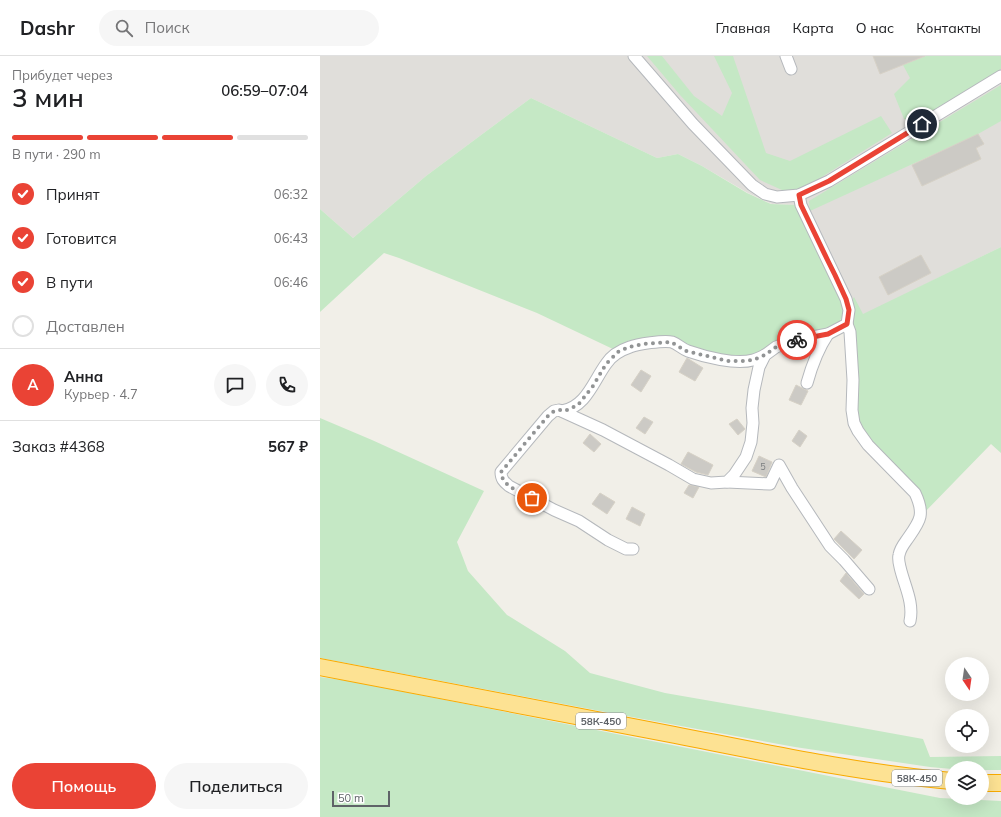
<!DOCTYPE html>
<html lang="ru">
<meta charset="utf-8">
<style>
body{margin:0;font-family:Mulish,sans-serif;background:#f6f6f6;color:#202124;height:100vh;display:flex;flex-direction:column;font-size:15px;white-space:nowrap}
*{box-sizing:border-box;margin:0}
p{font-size:13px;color:#757577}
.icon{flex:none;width:22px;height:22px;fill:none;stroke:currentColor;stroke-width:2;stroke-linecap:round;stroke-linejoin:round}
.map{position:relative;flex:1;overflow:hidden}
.sheet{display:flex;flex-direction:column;background:#fff;width:320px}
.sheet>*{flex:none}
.needle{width:26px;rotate:167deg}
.controls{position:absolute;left:625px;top:601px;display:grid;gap:8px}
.controls a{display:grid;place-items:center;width:44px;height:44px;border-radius:50%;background:#fff;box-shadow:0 4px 16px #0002;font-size:20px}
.scale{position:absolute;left:12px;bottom:10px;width:58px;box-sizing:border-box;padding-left:4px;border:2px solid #5f6368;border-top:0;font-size:11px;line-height:14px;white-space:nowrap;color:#5f6368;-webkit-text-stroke:3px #fff;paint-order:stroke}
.pin{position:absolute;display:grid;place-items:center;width:34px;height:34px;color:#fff;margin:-17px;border:2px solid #fff;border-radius:50%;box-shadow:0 1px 4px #0007}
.courier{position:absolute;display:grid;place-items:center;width:40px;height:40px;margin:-20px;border:3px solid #ea4335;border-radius:50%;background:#fff;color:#222;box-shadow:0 1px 5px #0007}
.head em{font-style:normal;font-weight:600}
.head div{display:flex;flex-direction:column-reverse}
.head{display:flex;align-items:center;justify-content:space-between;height:68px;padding:0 12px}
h1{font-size:26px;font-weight:600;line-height:30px}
.bar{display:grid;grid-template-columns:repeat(4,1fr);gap:6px 4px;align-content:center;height:48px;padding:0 12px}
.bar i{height:5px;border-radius:3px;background:#e0e0e0}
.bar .on{background:#ea4335}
.bar p{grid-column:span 4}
.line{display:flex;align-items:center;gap:10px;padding:0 12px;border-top:1px solid #e0e0e0}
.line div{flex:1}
.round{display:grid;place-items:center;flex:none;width:42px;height:42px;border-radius:21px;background:#f6f6f6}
ol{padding:0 12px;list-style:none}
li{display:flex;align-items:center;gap:12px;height:44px}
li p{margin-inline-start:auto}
li .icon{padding:4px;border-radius:50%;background:#ea4335;color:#fff;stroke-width:4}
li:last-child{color:#757577}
li i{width:22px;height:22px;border:2px solid #e0e0e0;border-radius:50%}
.primary-button{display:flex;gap:8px;margin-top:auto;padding:8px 12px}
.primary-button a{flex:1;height:46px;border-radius:24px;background:#ea4335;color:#fff;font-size:16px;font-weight:600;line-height:46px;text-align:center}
.primary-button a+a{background:#f6f6f6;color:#202124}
header{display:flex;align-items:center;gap:24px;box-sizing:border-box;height:56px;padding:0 20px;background:#fff;border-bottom:1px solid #e0e0e0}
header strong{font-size:19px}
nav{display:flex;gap:22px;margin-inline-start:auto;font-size:14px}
.search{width:280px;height:36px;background:#f6f6f6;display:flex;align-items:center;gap:10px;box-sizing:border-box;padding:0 14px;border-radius:22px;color:#757577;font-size:15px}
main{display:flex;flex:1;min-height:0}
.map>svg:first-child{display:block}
.industrial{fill:#e0deda}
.green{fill:#c5e8c5}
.building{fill:#cccac5;stroke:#d6d1c6}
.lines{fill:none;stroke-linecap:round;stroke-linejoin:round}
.minor-casing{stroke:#b5b8bc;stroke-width:13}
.highway-casing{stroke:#f9ab00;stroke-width:18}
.minor{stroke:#fff;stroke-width:11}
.highway{stroke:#fde293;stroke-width:16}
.done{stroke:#929495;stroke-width:4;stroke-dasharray:0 7.2}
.route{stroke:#ea4335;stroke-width:5}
.labels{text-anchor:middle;stroke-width:3;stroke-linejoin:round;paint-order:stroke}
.number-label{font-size:9px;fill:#7a7d7f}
.shield{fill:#fff;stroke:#8f9295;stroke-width:1}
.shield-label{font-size:10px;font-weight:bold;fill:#5f6368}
</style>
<header>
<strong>Dashr</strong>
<div class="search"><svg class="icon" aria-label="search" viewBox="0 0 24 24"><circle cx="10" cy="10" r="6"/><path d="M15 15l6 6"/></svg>Поиск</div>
<nav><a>Главная</a><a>Карта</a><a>О нас</a><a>Контакты</a></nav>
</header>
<main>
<section class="sheet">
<div class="head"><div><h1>3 мин</h1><p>Прибудет через</p></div><em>06:59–07:04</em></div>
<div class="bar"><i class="on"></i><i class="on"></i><i class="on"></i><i></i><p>В пути · 290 m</p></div>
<ol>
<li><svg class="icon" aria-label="check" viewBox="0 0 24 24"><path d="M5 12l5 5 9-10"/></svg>Принят<p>06:32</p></li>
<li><svg class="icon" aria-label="check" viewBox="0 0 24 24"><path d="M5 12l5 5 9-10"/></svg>Готовится<p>06:43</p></li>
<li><svg class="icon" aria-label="check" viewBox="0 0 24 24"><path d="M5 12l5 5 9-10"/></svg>В пути<p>06:46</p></li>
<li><i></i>Доставлен</li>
</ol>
<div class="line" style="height:72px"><b class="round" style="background:#ea4335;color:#fff">А</b><div><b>Анна</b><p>Курьер · 4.7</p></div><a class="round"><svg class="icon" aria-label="chat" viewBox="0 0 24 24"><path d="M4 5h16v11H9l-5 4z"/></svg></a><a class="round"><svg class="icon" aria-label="phone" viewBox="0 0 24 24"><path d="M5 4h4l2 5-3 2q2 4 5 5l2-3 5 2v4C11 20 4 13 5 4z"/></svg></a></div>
<div class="line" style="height:52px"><div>Заказ #4368</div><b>567 ₽</b></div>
<div class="primary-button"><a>Помощь</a><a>Поделиться</a></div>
</section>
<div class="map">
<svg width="681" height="761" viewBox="0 0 681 761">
<rect width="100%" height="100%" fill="#f1efe8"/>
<path class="industrial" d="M0 0H681V191L543 259 533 242 530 247 476 149 452 148 428 137 382 110 358 98 337 102 211 42 106 120 33 182 0 153Z"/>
<g class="green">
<path d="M327 0H342L374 40 402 60 412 37 394 0H413L446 97 470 105 561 60 572 77 481 134H462L440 124 360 39Z"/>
<path d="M606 0H681V13L596 65 584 63 574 38 590 22 583 9Z"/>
<path d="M681 29V65L658 78 490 155 489 145Z"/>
<path d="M211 42 337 102 358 98 382 110 427 137 451 148 476 149 525 249 523 259 518 269 432 302H401L356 285 295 294 217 257 79 202 64 197 0 256V153L33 182 106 120Z"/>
<path d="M681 191V397L671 388 601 460 600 444 537 372 530 247 534 241 543 258Z"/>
<path d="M0 362 52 384 164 435 137 486 148 515 187 559 245 595 270 617 345 637 443 654 603 683 610 701 681 700V714H662V712L632 713 610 711 475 691 301 659 0 602Z"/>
<path d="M0 621 29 625 620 742 681 745V761H0Z"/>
</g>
<g class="building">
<path d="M553 0H605L560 18Z"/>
<path d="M658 78 664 88 656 92 661 103 602 130 592 109Z"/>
<path d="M601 199 611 217 568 239 559 221Z"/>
<path d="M367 302 383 312 375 325 359 316Z"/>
<path d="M321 314 331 320 321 336 311 329Z"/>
<path d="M476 329 488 335 481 349 469 344Z"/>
<path d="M324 361 333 366 325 378 316 372Z"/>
<path d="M417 363 425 373 418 379 409 368Z"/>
<path d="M479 374 487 380 480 391 472 385Z"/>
<path d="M270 378 281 388 274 396 263 387Z"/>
<path d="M368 396 393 409 388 419 376 416 361 408Z"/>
<path d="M439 400 452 406 446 421 432 415Z"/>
<path d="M369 429 379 431 373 442 364 437Z"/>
<path d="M280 437 295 446 287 458 272 448Z"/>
<path d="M312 451 325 458 320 470 306 463Z"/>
<path d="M521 475 542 494 534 503 514 483Z"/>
<path d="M526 517 544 538 539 543 520 525Z"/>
</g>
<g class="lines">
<g class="minor-casing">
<g id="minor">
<path d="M314 0 373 68 432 129 445 138 457 141 479 139 509 125 681 20"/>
<path d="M466 0 471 13"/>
<path d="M527 268 530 276 533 324 532 354 534 367 538 375 548 389 595 437C606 460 599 466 586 485 583 489 580 494 579 499 578 503 579 507 580 511 584 529 594 546 590 565"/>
<path d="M487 327C492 309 498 293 508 278"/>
<path d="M242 355C266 351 273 326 286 308 291 300 301 294 310 291 317 288 344 284 352 286 358 288 362 293 368 295 385 301 416 309 433 304 437 303 441 301 445 299"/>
<path d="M407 426 450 428 459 409 472 432 510 490 524 504 549 533"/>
<path d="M313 493H306L288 484 259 465 234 454 189 430C184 426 181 423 181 416L228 360 234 355 239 354 283 374 349 409 373 423 391 427 407 426 414 419 426 401 431 386 433 367 432 352 434 334 439 311 445 299 456 291 472 285 508 278 527 268 529 254 526 243 481 149 479 139"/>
</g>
</g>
<g class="highway-casing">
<g id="highway">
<path d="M0 611C119 633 237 656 355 679 447 697 539 717 632 725"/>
<path d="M662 727H681"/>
</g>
</g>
<use href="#minor" class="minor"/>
<use href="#highway" class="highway"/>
</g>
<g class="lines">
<path class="done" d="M212 442C201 436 182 431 181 416L228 360 234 355 240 354 242 355 247 354 258 349 273 330 286 308 298 296 309 291 323 288 351 286 366 295 408 305H424L433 304 445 299 456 291 477 284"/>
<path class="route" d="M477 284 508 278 527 268 529 254 526 243 515 219 508 205 481 149 479 139 509 125 602 68"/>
</g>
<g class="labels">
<g class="number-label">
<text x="443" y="414">5</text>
</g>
<g class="shield">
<rect x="256" y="657" width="50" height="16" rx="3"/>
<rect x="572" y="714" width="50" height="16" rx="3"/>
</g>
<g class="shield-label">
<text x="281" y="669">58К-450</text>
<text x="597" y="726">58К-450</text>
</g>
</g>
</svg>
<div class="controls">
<a><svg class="needle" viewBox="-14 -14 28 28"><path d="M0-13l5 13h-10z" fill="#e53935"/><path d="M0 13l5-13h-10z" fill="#757577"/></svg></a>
<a><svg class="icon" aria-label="locate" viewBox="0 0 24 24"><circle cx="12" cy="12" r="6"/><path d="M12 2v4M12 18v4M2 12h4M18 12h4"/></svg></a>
<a><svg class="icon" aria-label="layers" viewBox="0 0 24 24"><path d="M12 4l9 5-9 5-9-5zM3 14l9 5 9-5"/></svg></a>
</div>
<div class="scale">50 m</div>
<div class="pin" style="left:212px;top:442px;background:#ea580c"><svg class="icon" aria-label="bag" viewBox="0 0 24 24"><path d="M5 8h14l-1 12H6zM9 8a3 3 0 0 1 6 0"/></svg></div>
<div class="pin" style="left:602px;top:68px;background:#1f2937"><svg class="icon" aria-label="home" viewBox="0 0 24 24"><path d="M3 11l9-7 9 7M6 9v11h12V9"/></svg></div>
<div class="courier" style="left:477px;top:284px"><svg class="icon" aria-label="bike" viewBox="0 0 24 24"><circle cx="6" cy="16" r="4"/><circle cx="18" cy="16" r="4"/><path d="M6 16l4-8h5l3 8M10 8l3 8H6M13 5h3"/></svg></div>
</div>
</main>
